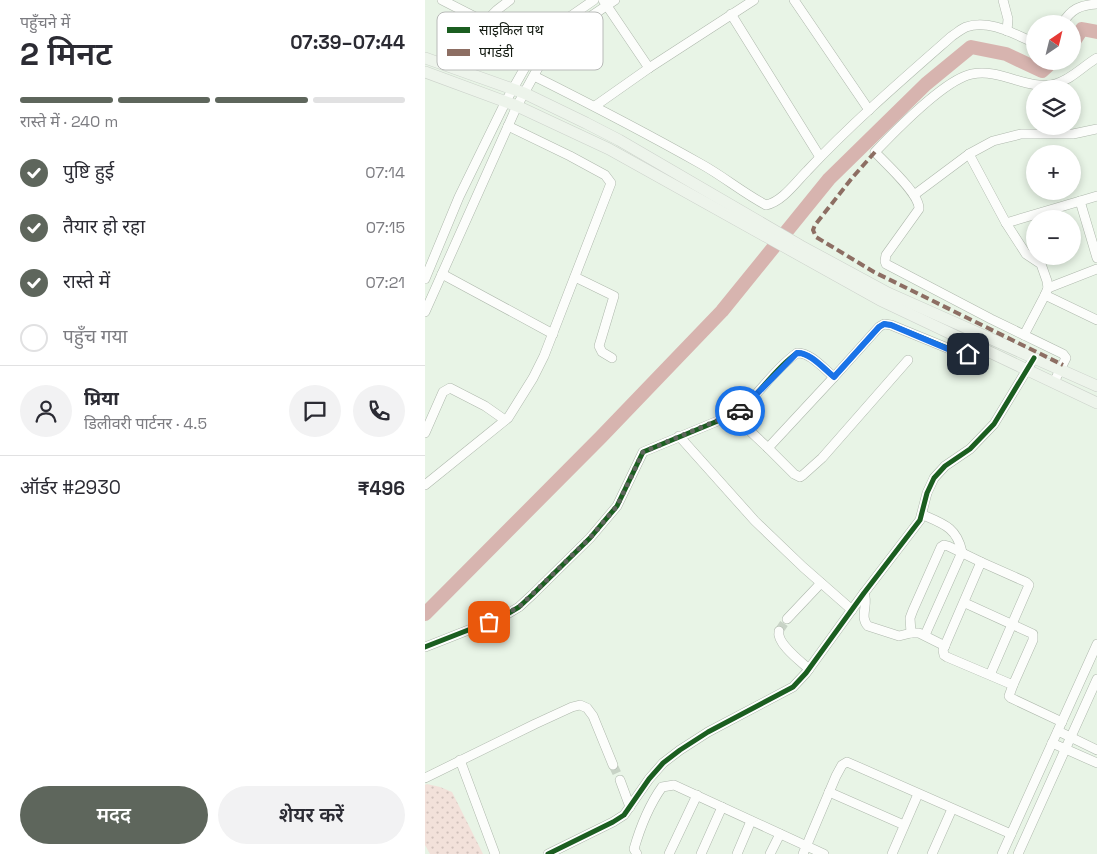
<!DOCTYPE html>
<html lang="hi">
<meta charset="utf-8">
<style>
body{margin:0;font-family:"Space Grotesk","Noto Sans Devanagari",sans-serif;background:#f2f2f3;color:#2b2b33;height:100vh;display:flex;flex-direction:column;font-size:19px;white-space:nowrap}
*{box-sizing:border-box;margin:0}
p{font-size:16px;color:#7c7c81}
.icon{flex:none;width:28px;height:28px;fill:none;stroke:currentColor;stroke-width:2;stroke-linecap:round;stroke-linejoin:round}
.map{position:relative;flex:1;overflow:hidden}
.panel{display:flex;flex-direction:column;background:#fff;width:425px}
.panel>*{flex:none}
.needle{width:32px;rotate:35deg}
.fabs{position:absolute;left:601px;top:15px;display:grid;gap:10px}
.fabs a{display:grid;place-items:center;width:55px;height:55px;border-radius:50%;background:#fff;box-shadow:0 2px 8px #0003;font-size:25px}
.pin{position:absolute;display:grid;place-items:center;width:42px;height:42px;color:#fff;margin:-21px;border-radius:10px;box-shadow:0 2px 8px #0006}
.courier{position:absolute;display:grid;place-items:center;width:50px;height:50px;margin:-25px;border:4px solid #1a73e8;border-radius:50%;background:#fff;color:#222;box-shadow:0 1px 6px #0007}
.head em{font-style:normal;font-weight:600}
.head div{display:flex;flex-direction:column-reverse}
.head{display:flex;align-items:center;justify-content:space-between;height:85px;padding:0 20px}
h1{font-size:32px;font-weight:600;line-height:38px}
.bar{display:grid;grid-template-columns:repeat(4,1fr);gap:8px 5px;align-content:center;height:60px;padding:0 20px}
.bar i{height:6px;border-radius:4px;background:#e1e1e2}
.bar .selected{background:#5e665c}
.bar p{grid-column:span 4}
.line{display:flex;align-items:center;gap:12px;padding:0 20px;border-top:1px solid #e1e1e2}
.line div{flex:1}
.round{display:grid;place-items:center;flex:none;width:52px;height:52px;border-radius:26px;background:#f2f2f3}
ol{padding:0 20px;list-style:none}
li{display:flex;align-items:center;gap:15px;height:55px}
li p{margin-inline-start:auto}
li .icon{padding:5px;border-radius:50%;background:#5e665c;color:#fff;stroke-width:4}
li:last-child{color:#7c7c81}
li i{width:28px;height:28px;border:2px solid #e1e1e2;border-radius:50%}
.action{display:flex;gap:10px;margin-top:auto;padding:10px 20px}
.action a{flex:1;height:58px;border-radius:30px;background:#5e665c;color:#fff;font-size:20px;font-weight:600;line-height:58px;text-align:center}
.action a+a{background:#f2f2f3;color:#2b2b33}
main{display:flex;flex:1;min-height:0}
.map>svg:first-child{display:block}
.green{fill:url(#green-dots)}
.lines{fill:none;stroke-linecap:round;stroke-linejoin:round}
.river{stroke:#d7b4af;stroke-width:14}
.minor-tunnel{stroke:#c8d3c6;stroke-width:9;stroke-dasharray:9 4.5;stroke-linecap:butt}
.minor-casing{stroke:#aeb8ac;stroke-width:10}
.major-casing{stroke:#ccd2cb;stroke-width:12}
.minor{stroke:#fcfdfb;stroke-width:9}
.major{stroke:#edf4eb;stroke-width:11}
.quiet{stroke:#8d6e63;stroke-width:4;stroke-dasharray:8 4;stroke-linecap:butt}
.cycleway-casing{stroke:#fff;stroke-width:8}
.cycleway{stroke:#1b5e20;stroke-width:5}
.done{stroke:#5e665c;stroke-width:5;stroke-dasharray:0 9}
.route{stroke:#1a73e8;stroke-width:6}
.key{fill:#fff;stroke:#b8bab8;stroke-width:1}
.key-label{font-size:14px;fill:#131a11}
</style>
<main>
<section class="panel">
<div class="head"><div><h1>2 मिनट</h1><p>पहुँचने में</p></div><em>07:39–07:44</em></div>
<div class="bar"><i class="selected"></i><i class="selected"></i><i class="selected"></i><i></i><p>रास्ते में · 240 m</p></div>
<ol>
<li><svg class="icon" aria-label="check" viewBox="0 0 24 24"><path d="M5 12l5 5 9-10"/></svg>पुष्टि हुई<p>07:14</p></li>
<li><svg class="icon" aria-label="check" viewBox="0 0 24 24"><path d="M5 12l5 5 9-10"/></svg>तैयार हो रहा<p>07:15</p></li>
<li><svg class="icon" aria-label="check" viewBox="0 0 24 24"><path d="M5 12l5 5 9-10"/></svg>रास्ते में<p>07:21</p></li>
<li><i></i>पहुँच गया</li>
</ol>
<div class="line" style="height:90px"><a class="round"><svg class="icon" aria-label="person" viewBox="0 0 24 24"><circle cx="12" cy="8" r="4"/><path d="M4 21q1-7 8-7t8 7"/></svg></a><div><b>प्रिया</b><p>डिलीवरी पार्टनर · 4.5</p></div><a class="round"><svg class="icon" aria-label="chat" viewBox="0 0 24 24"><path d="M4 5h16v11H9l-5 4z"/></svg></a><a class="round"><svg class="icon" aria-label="phone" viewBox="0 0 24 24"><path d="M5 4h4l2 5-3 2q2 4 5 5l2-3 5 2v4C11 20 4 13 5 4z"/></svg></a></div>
<div class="line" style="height:65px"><div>ऑर्डर #2930</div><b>₹496</b></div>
<div class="action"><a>मदद</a><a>शेयर करें</a></div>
</section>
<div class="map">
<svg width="672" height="854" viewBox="0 0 672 854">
<defs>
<pattern id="green-dots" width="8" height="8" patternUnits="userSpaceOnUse" patternTransform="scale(1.25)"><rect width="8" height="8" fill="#f2e1da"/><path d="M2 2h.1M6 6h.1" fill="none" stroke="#cfc0ba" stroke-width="1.8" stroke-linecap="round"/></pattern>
</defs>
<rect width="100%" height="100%" fill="#e8f4e6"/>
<path class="green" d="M2 784 15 787 27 792 58 854H5L0 845V785Z"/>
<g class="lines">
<g class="river">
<path d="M648 43 657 29 672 32"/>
<path d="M0 614 176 437 297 311 404 179 501 84 546 47 581 54 617 71 628 61"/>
</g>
<g class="minor-tunnel">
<path d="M354 631 362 619"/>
<path d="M188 765 195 780"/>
</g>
<g class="minor-casing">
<g id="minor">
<path d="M17 0 62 23"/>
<path d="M178 0 224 68"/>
<path d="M369 0 444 110"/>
<path d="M578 0 583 19 582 31"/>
<path d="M306 14 395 157"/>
<path d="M637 24C646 9 655 5 672 4"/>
<path d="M34 70 65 17 72 10 85 0"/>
<path d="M109 76C165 104 221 133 276 164 298 176 318 193 341 205 357 202 371 182 382 171 427 123 478 79 527 36 532 33 536 29 541 27 564 19 589 34 610 43"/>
<path d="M170 106 224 68 329 0"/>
<path d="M544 154 581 223 601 254 616 264 622 281 623 288 620 295 599 335"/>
<path d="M489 195 544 154 568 141 596 134H648L672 129"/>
<path d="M655 201 672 258"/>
<path d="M581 223 672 196"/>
<path d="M17 274 128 334"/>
<path d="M150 277 189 296 174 346 177 352 187 358"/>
<path d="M0 279 34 197 81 101 102 64 120 38 143 18 169 0"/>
<path d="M623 288 672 269"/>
<path d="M620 295 672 320"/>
<path d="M0 312 92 106 114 66 127 48 150 27 190 0"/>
<path d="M629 382 641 358 638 354 566 319 461 264 460 261 461 255 494 209C495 194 461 164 450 152 470 131 520 79 547 74 576 68 602 91 630 84 646 80 658 66 672 58"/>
<path d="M308 415 343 448 409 377"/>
<path d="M0 433 18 392 25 388 60 406 80 420"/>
<path d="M254 436 330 521 378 567 427 610"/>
<path d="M343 448 369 474 375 477 378 475 397 458 483 360"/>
<path d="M0 485 83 418 108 378 119 356 186 183 180 175 145 156 83 126"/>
<path d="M498 515C519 524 532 528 537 552L500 635"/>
<path d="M439 593C444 604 434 617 443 626L474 636 486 633H494L520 646"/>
<path d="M540 603 608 634V640L588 685"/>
<path d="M362 619 396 583"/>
<path d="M354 631C351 643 375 661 384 669"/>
<path d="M486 633 485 618 488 610 516 547 519 545 523 546 556 562"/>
<path d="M0 647 79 616 94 607 107 595 165 538 192 506 218 452 312 413C334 395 349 369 372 353 385 352 399 369 409 377L454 327 459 324 466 325 537 354H543L551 345"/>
<path d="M565 675 604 585 601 582 556 562 518 650 519 655 522 657 588 685 584 696 586 698 637 722"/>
<path d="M633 731 672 750"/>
<path d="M627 743 672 763"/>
<path d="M35 760 70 854"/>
<path d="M0 778 110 724 147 707 155 705 162 708 168 716 188 765"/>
<path d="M195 780 205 807"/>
<path d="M404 792 479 825"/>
<path d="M123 854 188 822 199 815 224 779 238 763 255 750 283 732 368 687 381 673 439 593 495 520 502 493 509 478 520 466 545 449 569 424 609 358"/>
<path d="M212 854 209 849C215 828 225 804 237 787L249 785 399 854"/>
<path d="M244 854 272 795"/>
<path d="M276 854 297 807"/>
<path d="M312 854 326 821"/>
<path d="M345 854 355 834"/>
<path d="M378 854 411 776 417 765 422 762 586 834"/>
<path d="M467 854 493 794"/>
<path d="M507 854 527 809"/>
<path d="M577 854 672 644"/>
<path d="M593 854 672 679"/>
</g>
</g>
<g class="major-casing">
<g id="major">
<path d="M0 58 99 93 161 123 194 140 376 246 463 293 672 386"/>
<path d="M0 72 92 106 184 149 455 300 672 403"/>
</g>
</g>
<use href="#minor" class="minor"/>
<use href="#major" class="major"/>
<path class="quiet" d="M450 152 427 178 390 225 388 230 391 237 449 272 638 365"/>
<g class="cycleway-casing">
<g id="cycleway">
<path d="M0 647 79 616 94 607 107 595 165 538 192 506 218 452 312 413C334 395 349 369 372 353 385 352 399 369 409 377L454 327 459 324 466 325 537 354H543L551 345"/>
<path d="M123 854 188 822 199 815 224 779 238 763 255 750 283 732 368 687 381 673 439 593 495 520 502 493 509 478 520 466 545 449 569 424 609 358"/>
</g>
</g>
<use href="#cycleway" class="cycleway"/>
</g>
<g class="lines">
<path class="done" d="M64 622 94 607 165 538 192 506 218 452 315 411"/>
<path class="route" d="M315 411 372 353C385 352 399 369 409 377L454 327 459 324 466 325 530 352 543 354"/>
</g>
<rect x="12" y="12" width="166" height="58" rx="8" class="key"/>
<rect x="22" y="27" width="23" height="6" fill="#1b5e20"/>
<rect x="22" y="49" width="23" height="7" fill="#8d6e63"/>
<g class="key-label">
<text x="54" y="35">साइकिल पथ</text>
<text x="54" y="57">पगडंडी</text>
</g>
</svg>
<div class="fabs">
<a><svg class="needle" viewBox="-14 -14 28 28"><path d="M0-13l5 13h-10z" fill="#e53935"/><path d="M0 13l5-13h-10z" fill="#7c7c81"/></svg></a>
<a><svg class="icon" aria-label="layers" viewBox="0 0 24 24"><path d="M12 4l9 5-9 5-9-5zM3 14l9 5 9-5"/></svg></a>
<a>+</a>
<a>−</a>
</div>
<div class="pin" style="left:64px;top:622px;background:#ea580c"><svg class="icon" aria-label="bag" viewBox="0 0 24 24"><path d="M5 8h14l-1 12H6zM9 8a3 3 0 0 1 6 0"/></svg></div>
<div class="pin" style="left:543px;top:354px;background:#1f2937"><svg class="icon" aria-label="home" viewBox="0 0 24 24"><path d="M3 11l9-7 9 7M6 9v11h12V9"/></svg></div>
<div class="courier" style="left:315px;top:411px"><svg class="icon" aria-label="car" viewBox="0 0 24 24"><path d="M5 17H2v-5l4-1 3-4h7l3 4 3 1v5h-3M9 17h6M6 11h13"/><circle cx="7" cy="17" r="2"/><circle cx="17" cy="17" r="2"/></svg></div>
</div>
</main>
